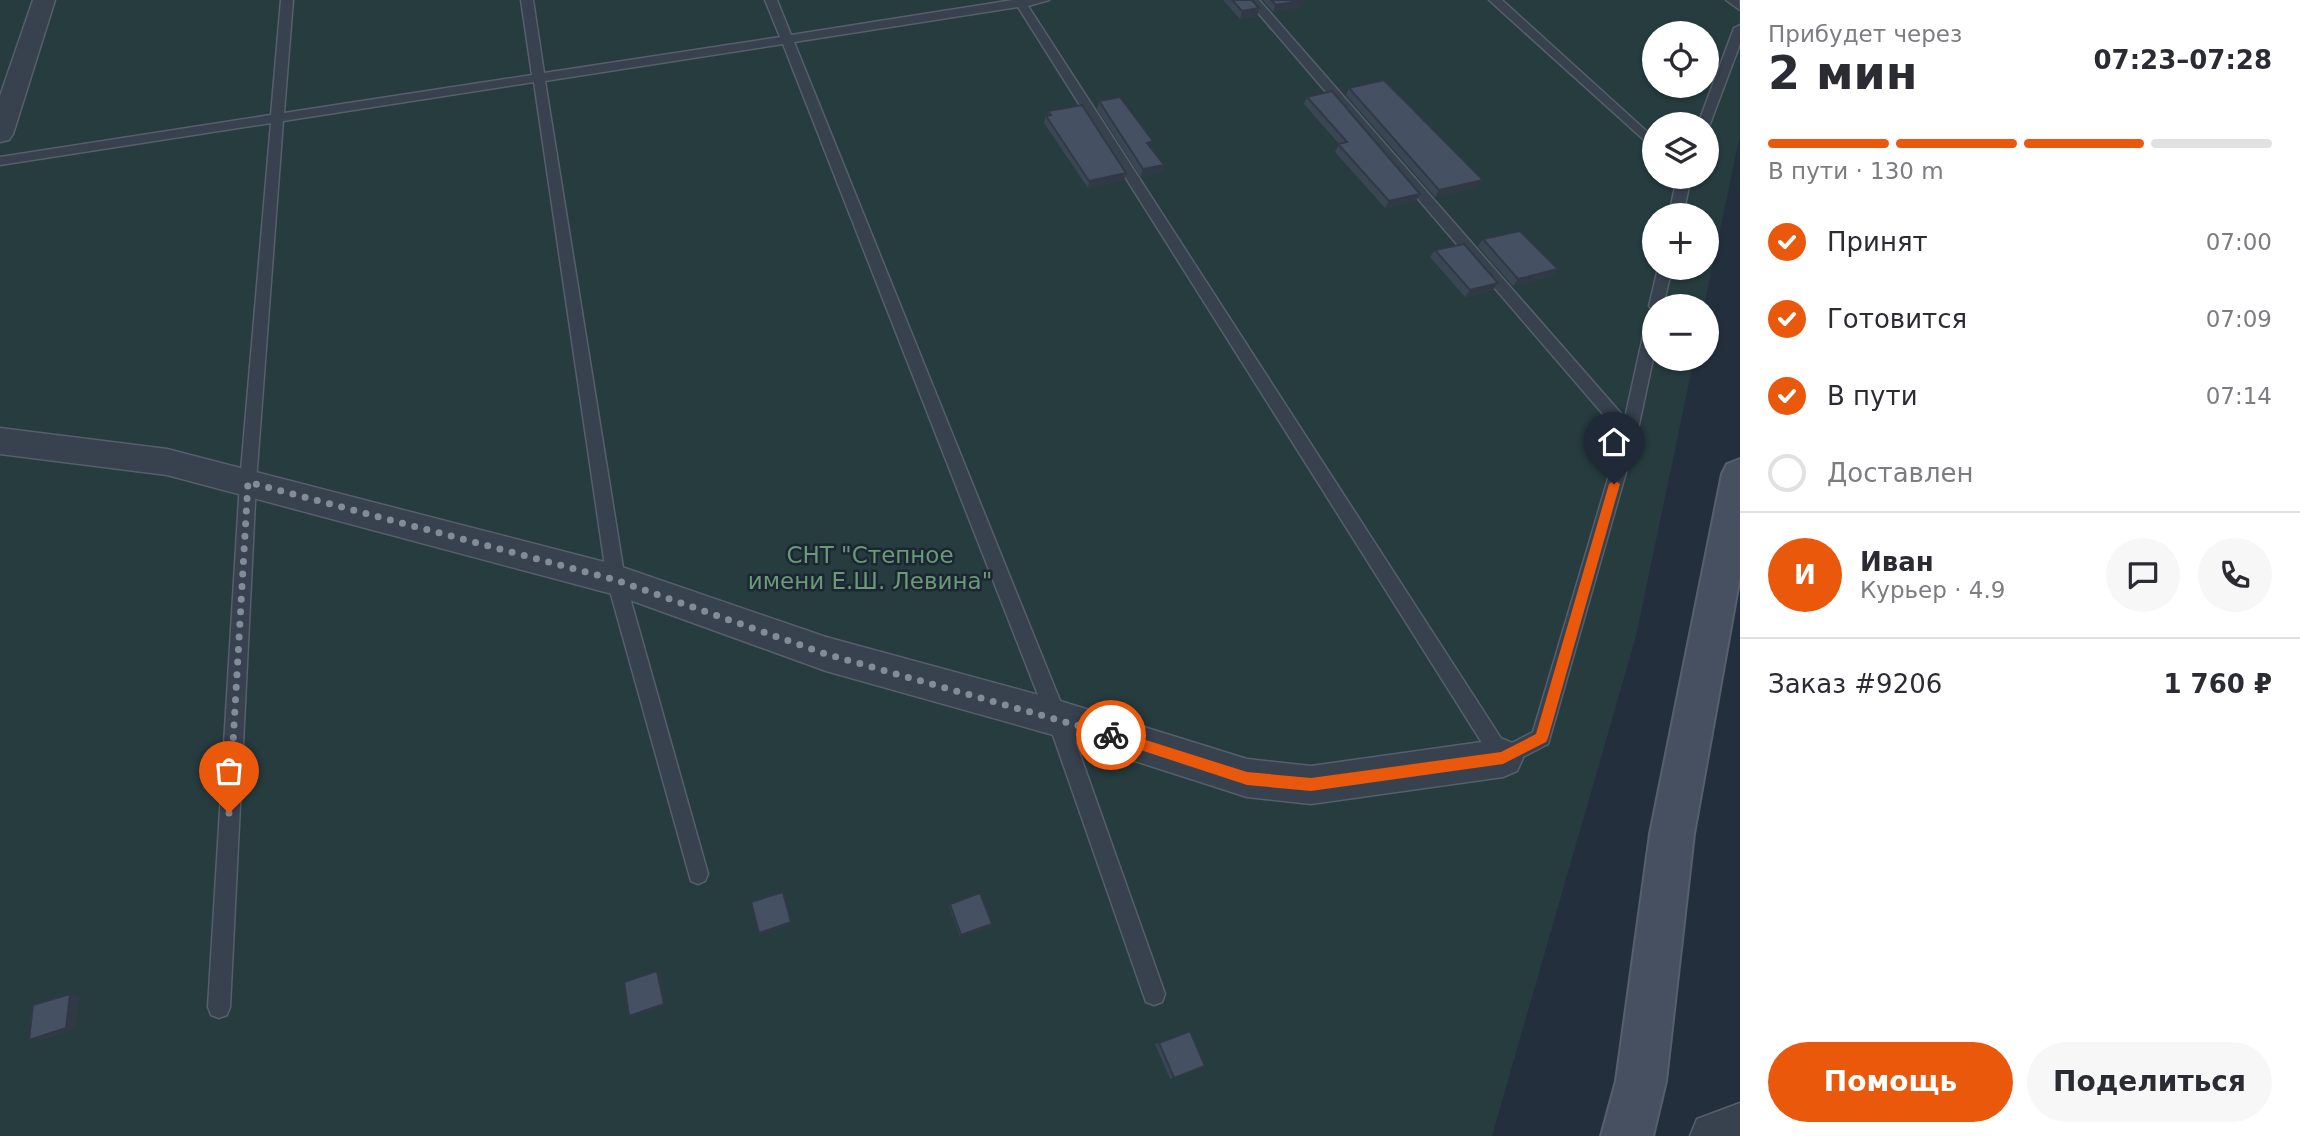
<!DOCTYPE html>
<html lang="ru">
<meta charset="utf-8">
<style>
body{margin:0;font-family:"DejaVu Sans",sans-serif;background:#f7f7f7;color:#2b2b33;height:100vh;display:flex;flex-direction:column;font-size:26px;white-space:nowrap}
*{box-sizing:border-box;margin:0}
p{font-size:23px;color:#7c7c81}
.icon{flex:none;width:38px;height:38px;fill:none;stroke:currentColor;stroke-width:2;stroke-linecap:round;stroke-linejoin:round}
.map{position:relative;flex:1;overflow:hidden}
.panel{display:flex;flex-direction:column;background:#fff;width:560px}
.panel>*{flex:none}
.fabs{position:absolute;left:1642px;top:21px;display:grid;gap:14px}
.fabs a{display:grid;place-items:center;width:77px;height:77px;border-radius:50%;background:#fff;box-shadow:0 2px 5px #0004;font-size:35px}
.pin{position:absolute;display:grid;place-items:center;width:60px;height:60px;color:#fff;margin:-72px -30px;border-radius:50% 50% 50% 0;rotate:-45deg;box-shadow:0 0 7px #0007}
.pin .icon{rotate:45deg}
.courier{position:absolute;display:grid;place-items:center;width:70px;height:70px;margin:-35px;border:5px solid #ea580c;border-radius:50%;background:#fff;color:#222;box-shadow:0 2px 9px #0007}
.headline em{font-style:normal;font-weight:700}
.headline div{display:flex;flex-direction:column-reverse}
.headline{display:flex;align-items:center;justify-content:space-between;height:119px;padding:0 28px}
h1{font-size:46px;font-weight:700;line-height:52px}
.bar{display:grid;grid-template-columns:repeat(4,1fr);gap:10px 7px;align-content:center;height:84px;padding:0 28px}
.bar i{height:9px;border-radius:5px;background:#e1e1e2}
.bar .active{background:#ea580c}
.bar p{grid-column:span 4}
.line{display:flex;align-items:center;gap:18px;padding:0 28px;border-top:2px solid #e1e1e2}
.line div{flex:1}
.round{display:grid;place-items:center;flex:none;width:74px;height:74px;border-radius:37px;background:#f7f7f7}
ol{padding:0 28px;list-style:none}
li{display:flex;align-items:center;gap:21px;height:77px}
li p{margin-inline-start:auto}
li .icon{padding:7px;border-radius:50%;background:#ea580c;color:#fff;stroke-width:4}
li:last-child{color:#7c7c81}
li i{width:38px;height:38px;border:4px solid #e1e1e2;border-radius:50%}
.primary-button{display:flex;gap:14px;margin-top:auto;padding:14px 28px}
.primary-button a{flex:1;height:80px;border-radius:42px;background:#ea580c;color:#fff;font-size:28px;font-weight:700;line-height:80px;text-align:center}
.primary-button a+a{background:#f7f7f7;color:#2b2b33}
main{display:flex;flex:1;min-height:0}
.map>svg:first-child{display:block}
.green{fill:#263c3f;fill-rule:evenodd}
.lines{fill:none;stroke-linecap:round;stroke-linejoin:round}
.lane-casing{stroke:#565f6c;stroke-width:3}
.street-casing{stroke:#565f6c;stroke-width:3}
.secondary-casing{stroke:#565f6c;stroke-width:4}
.lane{fill:#38414e;fill-rule:evenodd}
.street{fill:#38414e;fill-rule:evenodd}
.secondary{fill:#465061;fill-rule:evenodd}
.wall{fill:#3b4654}
.shaded-wall{fill:#303945}
.building{fill:#455162;stroke:#303945;stroke-width:2}
.route{fill:#ea580c}
.done{stroke:#828b98;stroke-width:7;stroke-dasharray:0 12.6}
.labels{text-anchor:middle;stroke-width:5;stroke-linejoin:round;paint-order:stroke}
.park-label{font-size:23px;fill:#6b9a76;stroke:#1d2633}
</style>
<main>
<div class="map">
<svg width="1740" height="1136" viewBox="0 0 1740 1136">
<rect width="100%" height="100%" fill="#242f3e"/>
<path class="green" d="M0 0H1740V135L1704 306H1654V359H1694L1636 636 1492 1136H0ZM1654 33H1706V86H1654ZM1654 124H1706V177H1654ZM1654 215H1706V268H1654Z"/>
<g class="lines">
<g class="lane-casing">
<g id="lane">
<path d="M281 0H293L284 113 532 75 521 0H533L544 73 780 37 765 0H777L791 35 1013 0H1049L1028 6 1506 746 1533 732 1621 435 1247 0H1259L1625 418 1647 318 1654 313V354L1637 434 1548 744 1503 767 1496 765 1018 7 794 42 1067 718 1165 994 1162 1002 1154 1005 1146 1002 1047 718 783 44 545 81 625 580 708 874 705 881 698 884 691 881 607 580 534 82 283 121 256 482 230 1007 227 1015 219 1018 211 1015 208 1007 240 482 271 123 0 165V157L271 115Z"/>
<path d="M1489 0H1502L1654 138V149Z"/>
<path d="M1726 0H1739L1740 10Z"/>
<path d="M1740 25V44L1710 124 1706 127V124H1698L1734 28Z"/>
<path d="M1677 177H1691L1683 215H1669Z"/>
<path d="M1658 268H1672L1663 306H1654V311L1649 306Z"/>
</g>
</g>
<g class="street-casing">
<g id="street">
<path d="M33 0H55L13 134 9 140 0 142V96Z"/>
<path d="M0 428 167 449 616 565 826 637 1057 700 1247 759 1311 766 1503 739 1517 745 1523 758 1517 771 1503 777 1311 804 1247 797 1057 736 826 671 616 595 167 475 0 454Z"/>
<path d="M1740 1103V1136H1690L1697 1119Z"/>
</g>
</g>
<g class="secondary-casing">
<path id="secondary" d="M1740 459V576L1694 834 1666 1081 1653 1136H1601L1616 1081 1650 834 1722 474 1727 464Z"/>
</g>
<use href="#lane" class="lane"/>
<use href="#street" class="street"/>
<use href="#secondary" class="secondary"/>
</g>
<g class="wall">
<path d="M1223 0H1252L1259 8 1257 16 1240 19Z"/>
<path d="M1263 0H1304L1301 7 1273 12Z"/>
<path d="M1349 88 1478 187 1435 197 1346 95Z"/>
<path d="M1307 97 1416 201 1385 208 1335 152 1339 144 1304 104Z"/>
<path d="M1099 101 1151 148 1164 165 1161 172 1141 177 1097 109Z"/>
<path d="M1048 111 1126 173 1124 180 1088 188 1044 123 1046 116 1048 115Z"/>
<path d="M1483 239 1558 269 1553 276 1513 286 1478 246Z"/>
<path d="M1435 250 1498 283 1493 290 1465 297 1430 257Z"/>
<path d="M950 904 992 924 991 927 960 937 949 906Z"/>
<path d="M1190 1031 1174 1078 1170 1079 1155 1044Z"/>
</g>
<g class="shaded-wall">
<path d="M1304 0 1301 7 1273 12 1276 5Z"/>
<path d="M1259 8 1257 16 1240 19 1242 11Z"/>
<path d="M1153 141 1151 148 1147 143Z"/>
<path d="M1164 165 1161 172 1141 177 1143 169Z"/>
<path d="M1126 173 1124 180 1088 188 1089 181Z"/>
<path d="M1483 180 1478 187 1435 197 1439 190Z"/>
<path d="M1420 194 1416 201 1385 208 1389 201Z"/>
<path d="M1558 269 1553 276 1513 286 1518 279Z"/>
<path d="M1498 283 1493 290 1465 297 1470 290Z"/>
<path d="M783 892 792 925 760 935 759 933Z"/>
<path d="M992 924 991 927 960 937 961 935Z"/>
<path d="M657 971 660 973 666 1006 632 1017 629 1016Z"/>
<path d="M70 994 80 996 76 1029 39 1041 29 1040Z"/>
</g>
<g class="building">
<path d="M1232 0H1252L1259 8 1242 11Z"/>
<path d="M1271 0H1304L1276 5Z"/>
<path d="M1384 80 1483 180 1439 190 1349 88Z"/>
<path d="M1332 91 1420 194 1389 201 1338 144 1347 142 1307 97Z"/>
<path d="M1120 97 1153 141 1147 143 1164 165 1143 169 1099 101Z"/>
<path d="M1082 105 1126 173 1089 181 1046 116 1051 115 1048 111Z"/>
<path d="M1520 231 1558 269 1518 279 1483 239Z"/>
<path d="M1464 244 1498 283 1470 290 1435 250Z"/>
<path d="M783 892 791 922 759 933 751 902Z"/>
<path d="M980 893 992 924 961 935 950 904Z"/>
<path d="M657 971 664 1004 629 1016 624 982Z"/>
<path d="M70 994 66 1028 29 1040 33 1005Z"/>
<path d="M1190 1031 1205 1066 1174 1078 1159 1043Z"/>
</g>
<path class="route" d="M1614 480 1620 484 1548 738 1546 742 1503 764 1311 791 1247 785 1107 739V731L1111 729 1247 772 1311 778 1501 752 1536 734 1609 484Z"/>
<g class="lines">
<path class="done" d="M229 813 248 482 616 580 826 654 1111 735"/>
</g>
<g class="labels">
<g class="park-label">
<text x="870" y="563">СНТ "Степное<tspan x="870" dy="26">имени Е.Ш. Левина"</tspan></text>
</g>
</g>
</svg>
<div class="fabs">
<a><svg class="icon" aria-label="locate" viewBox="0 0 24 24"><circle cx="12" cy="12" r="6"/><path d="M12 2v4M12 18v4M2 12h4M18 12h4"/></svg></a>
<a><svg class="icon" aria-label="layers" viewBox="0 0 24 24"><path d="M12 4l9 5-9 5-9-5zM3 14l9 5 9-5"/></svg></a>
<a>+</a>
<a>−</a>
</div>
<div class="pin" style="left:229px;top:813px;background:#ea580c"><svg class="icon" aria-label="bag" viewBox="0 0 24 24"><path d="M5 8h14l-1 12H6zM9 8a3 3 0 0 1 6 0"/></svg></div>
<div class="pin" style="left:1614px;top:484px;background:#1f2937"><svg class="icon" aria-label="home" viewBox="0 0 24 24"><path d="M3 11l9-7 9 7M6 9v11h12V9"/></svg></div>
<div class="courier" style="left:1111px;top:735px"><svg class="icon" aria-label="bike" viewBox="0 0 24 24"><circle cx="6" cy="16" r="4"/><circle cx="18" cy="16" r="4"/><path d="M6 16l4-8h5l3 8M10 8l3 8H6M13 5h3"/></svg></div>
</div>
<section class="panel">
<div class="headline"><div><h1>2 мин</h1><p>Прибудет через</p></div><em>07:23–07:28</em></div>
<div class="bar"><i class="active"></i><i class="active"></i><i class="active"></i><i></i><p>В пути · 130 m</p></div>
<ol>
<li><svg class="icon" aria-label="check" viewBox="0 0 24 24"><path d="M5 12l5 5 9-10"/></svg>Принят<p>07:00</p></li>
<li><svg class="icon" aria-label="check" viewBox="0 0 24 24"><path d="M5 12l5 5 9-10"/></svg>Готовится<p>07:09</p></li>
<li><svg class="icon" aria-label="check" viewBox="0 0 24 24"><path d="M5 12l5 5 9-10"/></svg>В пути<p>07:14</p></li>
<li><i></i>Доставлен</li>
</ol>
<div class="line" style="height:126px"><b class="round" style="background:#ea580c;color:#fff">И</b><div><b>Иван</b><p>Курьер · 4.9</p></div><a class="round"><svg class="icon" aria-label="chat" viewBox="0 0 24 24"><path d="M4 5h16v11H9l-5 4z"/></svg></a><a class="round"><svg class="icon" aria-label="phone" viewBox="0 0 24 24"><path d="M5 4h4l2 5-3 2q2 4 5 5l2-3 5 2v4C11 20 4 13 5 4z"/></svg></a></div>
<div class="line" style="height:91px"><div>Заказ #9206</div><b>1 760 ₽</b></div>
<div class="primary-button"><a>Помощь</a><a>Поделиться</a></div>
</section>
</main>
